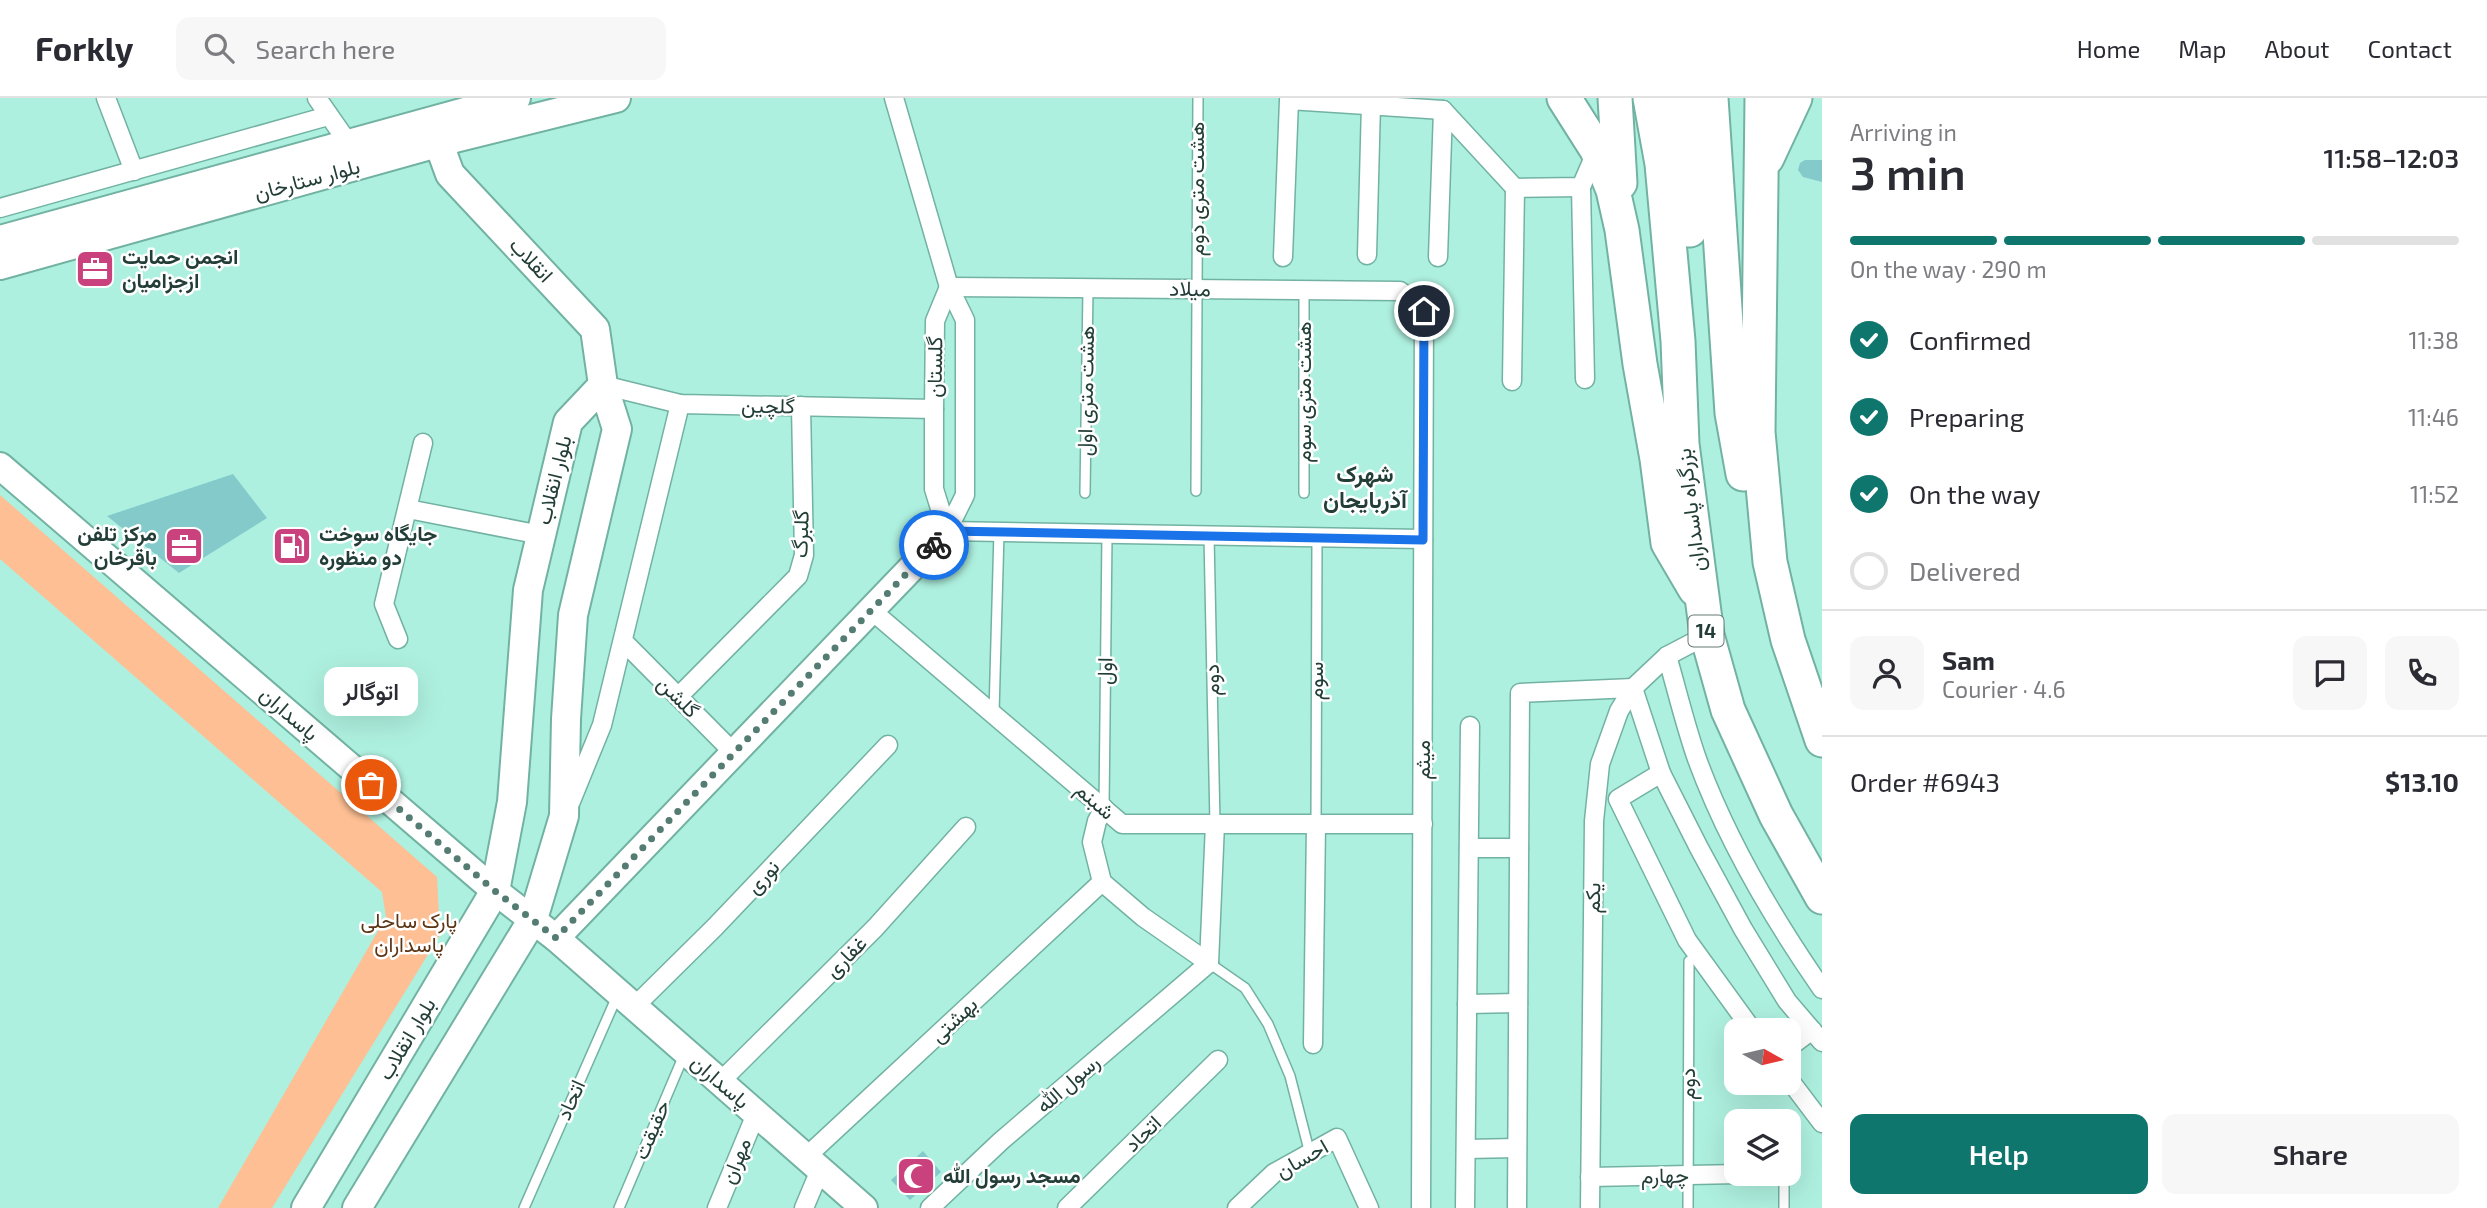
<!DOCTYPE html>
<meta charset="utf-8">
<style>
body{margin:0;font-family:"Exo 2",Vazirmatn,sans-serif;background:#f7f7f7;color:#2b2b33;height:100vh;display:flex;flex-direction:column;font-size:26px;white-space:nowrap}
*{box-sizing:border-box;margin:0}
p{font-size:23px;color:#7c7c81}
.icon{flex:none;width:38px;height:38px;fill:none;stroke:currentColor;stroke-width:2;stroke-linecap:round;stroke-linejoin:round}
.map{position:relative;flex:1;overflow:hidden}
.details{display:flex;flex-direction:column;background:#fff;width:665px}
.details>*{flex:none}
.needle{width:46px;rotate:98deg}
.tools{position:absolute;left:1724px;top:920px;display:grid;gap:14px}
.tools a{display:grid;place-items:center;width:77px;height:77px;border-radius:14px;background:#fff;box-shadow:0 7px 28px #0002;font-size:35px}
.pin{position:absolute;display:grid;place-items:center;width:60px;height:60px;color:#fff;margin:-30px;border:4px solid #fff;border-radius:50%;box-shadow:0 2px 7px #0007}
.courier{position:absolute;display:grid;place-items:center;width:70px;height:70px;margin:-35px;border:5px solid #1a73e8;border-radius:50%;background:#fff;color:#222;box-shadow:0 2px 9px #0007}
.bubble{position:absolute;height:49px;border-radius:14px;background:#fff;box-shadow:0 7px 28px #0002;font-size:23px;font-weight:600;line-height:49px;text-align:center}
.overview em{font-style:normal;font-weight:600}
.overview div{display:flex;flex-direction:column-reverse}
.overview{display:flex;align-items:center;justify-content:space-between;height:119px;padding:0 28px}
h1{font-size:46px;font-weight:600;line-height:52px}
.bar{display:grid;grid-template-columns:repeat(4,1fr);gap:10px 7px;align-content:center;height:84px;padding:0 28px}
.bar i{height:9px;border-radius:5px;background:#e1e1e2}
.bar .selected{background:#0f766e}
.bar p{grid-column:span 4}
.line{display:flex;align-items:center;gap:18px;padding:0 28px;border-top:2px solid #e1e1e2}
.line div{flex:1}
.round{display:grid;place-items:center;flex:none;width:74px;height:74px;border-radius:14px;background:#f7f7f7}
ol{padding:0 28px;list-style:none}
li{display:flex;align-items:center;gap:21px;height:77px}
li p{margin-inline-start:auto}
li .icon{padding:7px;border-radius:50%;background:#0f766e;color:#fff;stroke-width:4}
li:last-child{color:#7c7c81}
li i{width:38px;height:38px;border:4px solid #e1e1e2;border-radius:50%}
.primary-button{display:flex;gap:14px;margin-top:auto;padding:14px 28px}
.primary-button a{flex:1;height:80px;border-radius:14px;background:#0f766e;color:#fff;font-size:28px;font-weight:600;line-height:80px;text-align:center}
.primary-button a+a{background:#f7f7f7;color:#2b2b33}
header{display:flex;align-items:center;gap:42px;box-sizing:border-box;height:98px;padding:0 35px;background:#fff;border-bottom:2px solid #e1e1e2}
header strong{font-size:33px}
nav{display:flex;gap:38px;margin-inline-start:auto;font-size:24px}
.search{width:490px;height:63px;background:#f7f7f7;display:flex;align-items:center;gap:18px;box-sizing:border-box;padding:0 24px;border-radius:14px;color:#7c7c81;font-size:26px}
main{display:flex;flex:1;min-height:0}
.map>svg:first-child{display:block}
.green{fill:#fdbf93}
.building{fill:#84cacb}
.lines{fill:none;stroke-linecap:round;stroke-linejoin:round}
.lane-casing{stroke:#72b2a2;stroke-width:12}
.street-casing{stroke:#72b2a2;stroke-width:21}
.secondary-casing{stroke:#72b2a2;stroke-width:30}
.primary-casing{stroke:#72b2a2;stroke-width:32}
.highway-casing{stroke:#72b2a2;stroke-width:37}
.lane{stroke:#fff;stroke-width:9}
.street{stroke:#fff;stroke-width:18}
.secondary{stroke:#fff;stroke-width:26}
.primary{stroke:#fff;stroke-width:28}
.highway{stroke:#fff;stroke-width:33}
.done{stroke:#547c72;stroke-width:7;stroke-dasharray:0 12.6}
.route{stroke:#1a73e8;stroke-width:9}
.labels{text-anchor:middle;stroke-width:5;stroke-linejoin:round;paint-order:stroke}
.shield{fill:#fff;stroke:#657873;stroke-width:2}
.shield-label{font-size:19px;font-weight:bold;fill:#233e37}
.street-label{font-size:21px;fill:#233e37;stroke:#fff}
.poi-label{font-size:21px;font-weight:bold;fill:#233e37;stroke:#fff;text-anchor:start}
.park-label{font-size:21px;fill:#5c3515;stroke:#fff}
.neighbourhood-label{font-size:23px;font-weight:bold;fill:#233e37;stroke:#fff}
</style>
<header>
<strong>Forkly</strong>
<div class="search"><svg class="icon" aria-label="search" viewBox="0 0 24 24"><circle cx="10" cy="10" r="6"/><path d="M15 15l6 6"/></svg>Search here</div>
<nav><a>Home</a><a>Map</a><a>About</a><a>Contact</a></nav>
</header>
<main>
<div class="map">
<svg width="1822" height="1110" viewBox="0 0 1822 1110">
<rect width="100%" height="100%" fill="#aef0df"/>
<path class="green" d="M0 397 437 779 440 837 272 1110H218L386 819 382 794 0 461Z"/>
<g class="building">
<path d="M1805 62H1822V84L1803 79 1798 72 1800 65Z"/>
<path d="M233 376 267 420 179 475 107 418Z"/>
<path d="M923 1053 941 1074 910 1102 891 1082Z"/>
</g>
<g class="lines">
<g class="lane-casing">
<g id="lane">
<path d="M1304 193V395"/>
<path d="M1196 393 1198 0"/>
<path d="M1085 395 1088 191"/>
<path d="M1209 438 1215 726"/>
<path d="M994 615 999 434"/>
<path d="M1104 710 1107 436"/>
<path d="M1316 726 1317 440"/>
<path d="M1209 865 1245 890 1268 926 1290 978 1310 1056"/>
<path d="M1784 1021V1024"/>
<path d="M1784 1076V1110"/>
<path d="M524 1110 618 896"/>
<path d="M619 1110 684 957"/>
<path d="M1688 1110 1689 863"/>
</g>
</g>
<g class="street-casing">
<g id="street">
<path d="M106 0 134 73"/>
<path d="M317 0 349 46"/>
<path d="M894 0 949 189 965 222V397L947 433"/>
<path d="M1581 89 1585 281"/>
<path d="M0 110 328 18"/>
<path d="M1367 157 1371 6"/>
<path d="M1283 159 1289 2 1443 12 1515 90 1581 89 1597 52"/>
<path d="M1438 159 1443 12"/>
<path d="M949 189 1400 193 1424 213 1421 1110"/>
<path d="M1512 283 1515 90"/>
<path d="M603 287 680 306 934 311"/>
<path d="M408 411 541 437"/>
<path d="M947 433 1423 441"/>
<path d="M947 433 934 391V311L935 223 949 189"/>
<path d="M871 512 1122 726H1423"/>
<path d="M398 541 384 506 423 345"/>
<path d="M623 543 734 655"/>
<path d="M1667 558C1677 592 1685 627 1697 661 1727 743 1772 819 1822 891"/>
<path d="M678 599 798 478 804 457 801 308"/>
<path d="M1661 675 1618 701 1687 842 1753 933"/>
<path d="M571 703 602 627 680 306"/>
<path d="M1104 710 1097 723 1092 744 1102 784 1143 819 1209 865"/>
<path d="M1469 750H1519"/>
<path d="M1209 865 1215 726"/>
<path d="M1467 906 1518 905"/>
<path d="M634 909 715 829 888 647"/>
<path d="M1313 946 1316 726"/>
<path d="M1788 950 1812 932"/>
<path d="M1788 980 1822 1025"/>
<path d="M720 984 875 830 966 729"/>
<path d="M1466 1051 1517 1050"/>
<path d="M806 1059 1102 784"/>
<path d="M1590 1079 1739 1076"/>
<path d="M717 1110 756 1016"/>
<path d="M804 1110 820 1072"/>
<path d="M930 1110 1001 1043 1209 865"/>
<path d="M1067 1110 1218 962"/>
<path d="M1237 1110 1274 1075 1337 1040 1369 1110"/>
<path d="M1465 1110 1470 628"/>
<path d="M1517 1110 1520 595 1633 590 1661 675 1699 750 1743 831 1787 903 1822 944"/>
<path d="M1590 1110 1594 723 1600 666 1619 613 1633 590 1667 558 1707 537"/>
</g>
</g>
<g class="secondary-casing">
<g id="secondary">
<path d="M0 368 495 793 556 840 864 1110"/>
<path d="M556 840 947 433"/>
</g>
</g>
<g class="primary-casing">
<g id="primary">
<path d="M0 142 516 0"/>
<path d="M0 167 455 40 616 0"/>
<path d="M306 1110 495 793 512 704 528 492 568 324 603 287"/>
<path d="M357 1110 533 821 564 718 566 621 573 517 617 331 603 287 595 231 450 76 439 46"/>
</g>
</g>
<g class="highway-casing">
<g id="highway">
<path d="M1564 0 1597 52 1613 92 1622 132 1640 266 1657 361 1668 445 1695 491"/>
<path d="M1615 0 1620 85"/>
<path d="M1650 0 1662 66 1678 243 1682 346 1707 537 1728 612 1776 717 1822 799"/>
<path d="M1681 0 1690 132"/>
<path d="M1711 0 1732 315 1743 376"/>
<path d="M1762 0 1758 334 1770 464 1788 542 1822 642"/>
<path d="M1767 60 1795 0"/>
</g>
</g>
<use href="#lane" class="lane"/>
<use href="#street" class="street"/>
<use href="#secondary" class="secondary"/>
<use href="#primary" class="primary"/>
<use href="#highway" class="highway"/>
</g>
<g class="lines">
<path class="done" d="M371 687 495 793 556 840 934 447"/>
<path class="route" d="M934 447 947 433 1423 442 1424 213"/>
</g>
<defs>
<g id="office-square" transform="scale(2.0125)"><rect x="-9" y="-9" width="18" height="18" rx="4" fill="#c9417d" stroke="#fff"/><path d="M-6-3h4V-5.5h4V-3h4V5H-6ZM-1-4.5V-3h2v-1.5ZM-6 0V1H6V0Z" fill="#fff"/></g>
<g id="fuel-square" transform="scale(2.0125)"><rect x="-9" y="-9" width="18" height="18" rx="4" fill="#c9417d" stroke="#fff"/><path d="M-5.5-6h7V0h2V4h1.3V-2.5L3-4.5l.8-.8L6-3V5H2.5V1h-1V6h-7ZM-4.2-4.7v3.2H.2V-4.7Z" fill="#fff"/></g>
<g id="mosque-square" transform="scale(2.0125)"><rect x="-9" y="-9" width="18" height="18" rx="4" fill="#c9417d" stroke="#fff"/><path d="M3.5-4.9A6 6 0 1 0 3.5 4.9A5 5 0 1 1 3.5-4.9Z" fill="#fff"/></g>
</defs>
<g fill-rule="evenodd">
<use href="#office-square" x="95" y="171"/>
<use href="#office-square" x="184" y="448"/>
<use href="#fuel-square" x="292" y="448"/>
<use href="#mosque-square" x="916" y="1078"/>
</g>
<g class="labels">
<rect class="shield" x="1688.5" y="517.5" width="35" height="31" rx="5"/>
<g class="shield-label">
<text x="1706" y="540">14</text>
</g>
<g class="street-label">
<text transform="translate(307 82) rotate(-15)" y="7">بلوار ستارخان</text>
<text transform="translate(1197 91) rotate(-90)" y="7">هشت متری دوم</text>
<text transform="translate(531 162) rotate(47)" y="7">انقلاب</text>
<text transform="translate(1190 191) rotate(1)" y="7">میلاد</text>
<text transform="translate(935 269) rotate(-89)" y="7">گلستان</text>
<text transform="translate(1086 293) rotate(-89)" y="7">هشت متری اول</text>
<text transform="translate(1304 294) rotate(-90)" y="7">هشت متری سوم</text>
<text transform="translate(768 308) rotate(1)" y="7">گلچین</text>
<text transform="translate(554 382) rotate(-76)" y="7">بلوار انقلاب</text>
<text transform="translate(1691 412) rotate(-97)" y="7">بزرگراه پاسداران</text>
<text transform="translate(801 436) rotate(-88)" y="7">گلبرگ</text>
<text transform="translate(1105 573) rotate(-89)" y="7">اول</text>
<text transform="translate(1212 582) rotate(-91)" y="7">دوم</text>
<text transform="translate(1316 583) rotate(-90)" y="7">سوم</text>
<text transform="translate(678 599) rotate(45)" y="7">گلشن</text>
<text transform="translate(289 616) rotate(41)" y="7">پاسداران</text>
<text transform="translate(1423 662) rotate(-90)" y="7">میثم</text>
<text transform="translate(1095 703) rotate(41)" y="7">شبنم</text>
<text transform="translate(763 779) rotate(-47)" y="7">نوری</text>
<text transform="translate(1593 800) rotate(-89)" y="7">یکم</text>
<text transform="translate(846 859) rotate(-45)" y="7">غفاری</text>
<text transform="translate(954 922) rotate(-43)" y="7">بهشتی</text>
<text transform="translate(407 941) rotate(-59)" y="7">بلوار انقلاب</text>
<text transform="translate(720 984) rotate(41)" y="7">پاسداران</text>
<text transform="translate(1068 986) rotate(-41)" y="7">رسول الله</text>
<text transform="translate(1688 986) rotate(-90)" y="7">دوم</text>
<text transform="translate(571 1002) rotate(-66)" y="7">اتحاد</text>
<text transform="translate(652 1032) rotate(-67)" y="7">حقیقت</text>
<text transform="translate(1143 1036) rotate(-44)" y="7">اتحاد</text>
<text transform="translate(1302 1061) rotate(-30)" y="7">احسان</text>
<text transform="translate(736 1063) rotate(-68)" y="7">مهران</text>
<text transform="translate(1665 1078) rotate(-1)" y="7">چهارم</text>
</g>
<g class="poi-label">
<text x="122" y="166">انجمن حمایت<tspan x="122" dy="24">ازجزامیان</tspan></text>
<text x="157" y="443" text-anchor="end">مرکز تلفن<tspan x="157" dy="24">باقرخان</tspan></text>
<text x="319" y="443">جایگاه سوخت<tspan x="319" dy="24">دو منظوره</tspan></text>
<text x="943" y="1085">مسجد رسول الله</text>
</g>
<g class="park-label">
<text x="409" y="830">پارک ساحلی<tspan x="409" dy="24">پاسداران</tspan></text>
</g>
<g class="neighbourhood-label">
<text x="1365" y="384">شهرک<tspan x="1365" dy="26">آذربایجان</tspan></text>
</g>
</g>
</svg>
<div class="tools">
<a><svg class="needle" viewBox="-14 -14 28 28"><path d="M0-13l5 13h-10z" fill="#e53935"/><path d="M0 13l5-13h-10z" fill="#7c7c81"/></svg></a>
<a><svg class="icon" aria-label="layers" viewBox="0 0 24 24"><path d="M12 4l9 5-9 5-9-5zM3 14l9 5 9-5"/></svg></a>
</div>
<div class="pin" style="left:371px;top:687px;background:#ea580c"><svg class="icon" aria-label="bag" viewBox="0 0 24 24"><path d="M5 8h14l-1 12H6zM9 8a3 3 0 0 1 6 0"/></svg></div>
<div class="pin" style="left:1424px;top:213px;background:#1f2937"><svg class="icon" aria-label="home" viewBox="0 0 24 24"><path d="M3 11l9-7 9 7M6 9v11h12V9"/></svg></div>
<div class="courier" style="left:934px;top:447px"><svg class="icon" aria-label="bike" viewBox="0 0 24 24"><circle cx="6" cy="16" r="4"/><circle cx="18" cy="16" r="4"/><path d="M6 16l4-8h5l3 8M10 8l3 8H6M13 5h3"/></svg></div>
<div class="bubble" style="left:324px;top:569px;width:94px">اتوگالر</div>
</div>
<section class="details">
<div class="overview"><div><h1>3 min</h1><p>Arriving in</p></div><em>11:58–12:03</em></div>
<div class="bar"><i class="selected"></i><i class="selected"></i><i class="selected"></i><i></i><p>On the way · 290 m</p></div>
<ol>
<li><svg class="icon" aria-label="check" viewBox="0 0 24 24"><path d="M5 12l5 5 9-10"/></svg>Confirmed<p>11:38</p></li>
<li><svg class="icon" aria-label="check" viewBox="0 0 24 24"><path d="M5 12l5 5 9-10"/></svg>Preparing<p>11:46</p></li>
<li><svg class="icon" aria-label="check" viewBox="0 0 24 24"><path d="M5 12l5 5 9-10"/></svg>On the way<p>11:52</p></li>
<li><i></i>Delivered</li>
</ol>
<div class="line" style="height:126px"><a class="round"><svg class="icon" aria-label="person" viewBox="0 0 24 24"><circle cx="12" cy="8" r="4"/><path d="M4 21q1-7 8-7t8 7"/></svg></a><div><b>Sam</b><p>Courier · 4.6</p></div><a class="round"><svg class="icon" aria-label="chat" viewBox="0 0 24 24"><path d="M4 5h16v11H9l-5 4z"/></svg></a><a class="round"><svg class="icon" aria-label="phone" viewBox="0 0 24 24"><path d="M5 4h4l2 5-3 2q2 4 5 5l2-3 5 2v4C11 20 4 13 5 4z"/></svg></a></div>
<div class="line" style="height:91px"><div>Order #6943</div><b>$13.10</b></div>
<div class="primary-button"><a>Help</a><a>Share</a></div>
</section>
</main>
